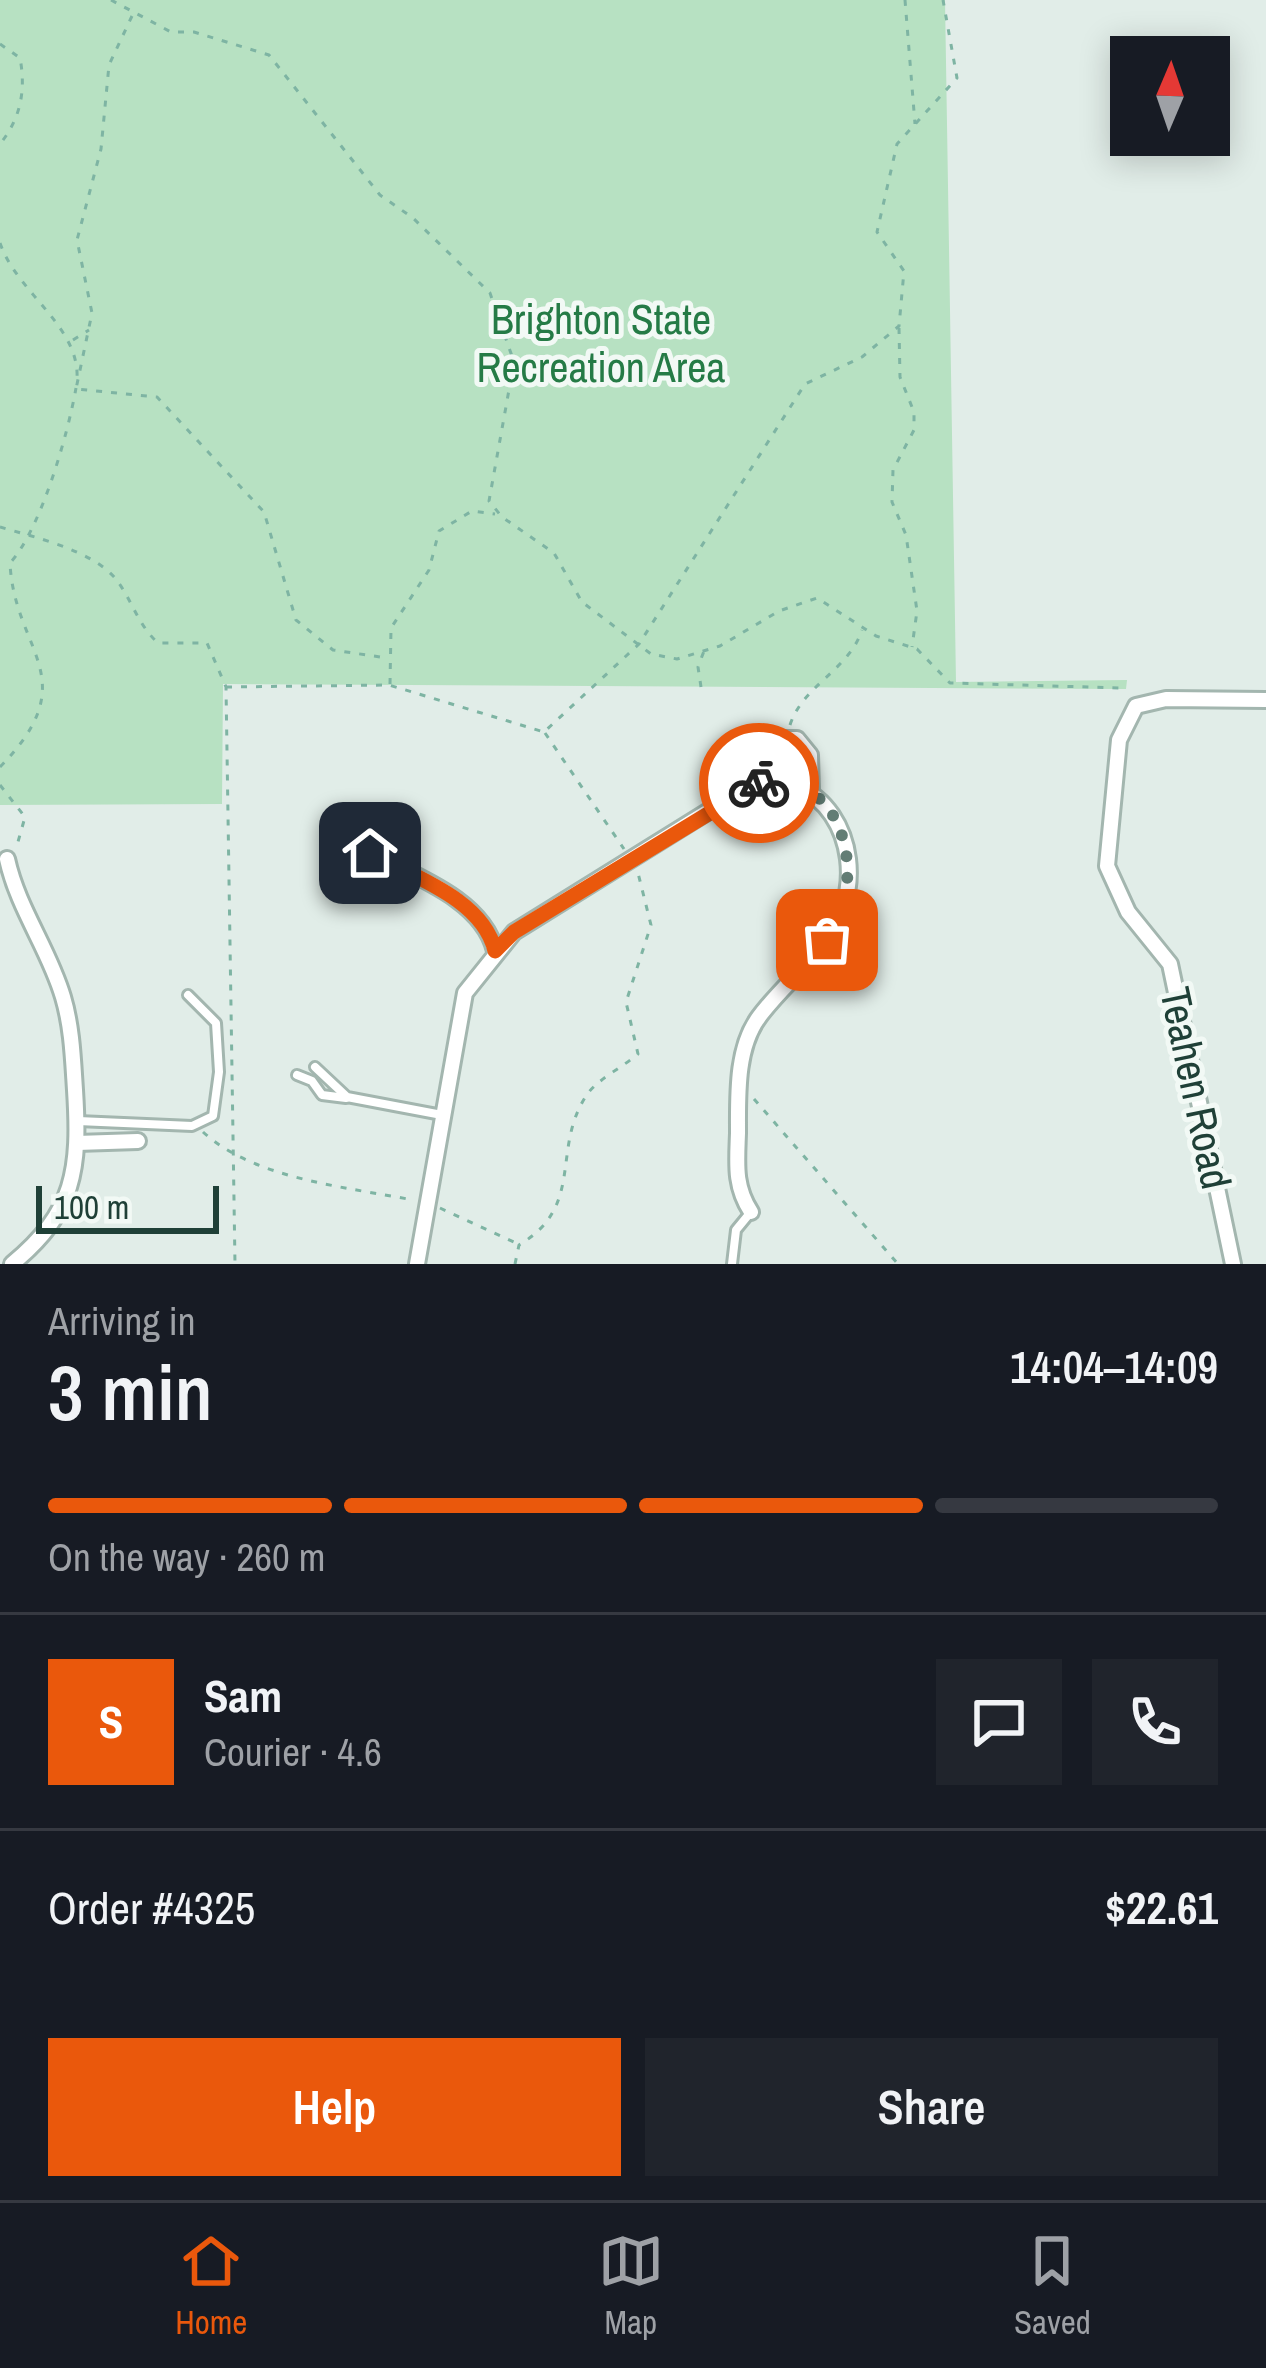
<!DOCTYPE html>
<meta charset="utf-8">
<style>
body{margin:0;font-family:"Archivo Narrow",sans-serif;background:#20242c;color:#f1f3f6;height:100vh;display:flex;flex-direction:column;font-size:45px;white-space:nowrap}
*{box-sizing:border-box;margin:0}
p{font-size:39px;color:#9ea1a6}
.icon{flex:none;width:66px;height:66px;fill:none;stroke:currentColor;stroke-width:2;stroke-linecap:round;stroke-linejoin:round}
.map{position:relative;height:1264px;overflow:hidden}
.details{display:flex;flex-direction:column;background:#171b24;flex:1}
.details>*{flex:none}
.needle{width:78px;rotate:2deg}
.buttons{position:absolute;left:1110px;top:36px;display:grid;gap:24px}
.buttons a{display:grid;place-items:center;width:120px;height:120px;border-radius:0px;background:#171b24;box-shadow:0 6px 30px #0003;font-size:60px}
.scale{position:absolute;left:36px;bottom:30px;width:183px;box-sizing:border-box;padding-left:12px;border:6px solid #1f4037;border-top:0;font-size:33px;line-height:42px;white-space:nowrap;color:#1f4037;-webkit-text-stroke:9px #f2f9f5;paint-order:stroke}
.pin{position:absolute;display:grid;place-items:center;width:102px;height:102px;color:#fff;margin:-51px;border-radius:24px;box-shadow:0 6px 18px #0006}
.courier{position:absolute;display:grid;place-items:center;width:120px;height:120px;margin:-60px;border:9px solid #ea580c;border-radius:50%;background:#fff;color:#222;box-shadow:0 3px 15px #0007}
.overview em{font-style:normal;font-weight:600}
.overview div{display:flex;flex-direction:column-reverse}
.overview{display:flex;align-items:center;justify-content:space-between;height:204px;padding:0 48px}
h1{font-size:78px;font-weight:600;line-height:90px}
.bar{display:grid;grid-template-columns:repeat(4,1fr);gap:18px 12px;align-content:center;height:144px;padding:0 48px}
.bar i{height:15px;border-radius:9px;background:#363941}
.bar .active{background:#ea580c}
.bar p{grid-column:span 4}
.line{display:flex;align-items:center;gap:30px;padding:0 48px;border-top:3px solid #363941}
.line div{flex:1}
.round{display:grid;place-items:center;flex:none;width:126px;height:126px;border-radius:0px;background:#20242c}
.action{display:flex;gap:24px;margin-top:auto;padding:24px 48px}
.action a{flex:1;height:138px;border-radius:0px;background:#ea580c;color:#fff;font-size:48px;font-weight:600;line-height:138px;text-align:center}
.action a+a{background:#20242c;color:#f1f3f6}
.menu{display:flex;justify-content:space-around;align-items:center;height:168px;border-top:3px solid #363941;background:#171b24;font-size:33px;color:#9ea1a6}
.menu a{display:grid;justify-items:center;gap:6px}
.menu .active{color:#ea580c}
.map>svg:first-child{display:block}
.green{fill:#b7e1c2}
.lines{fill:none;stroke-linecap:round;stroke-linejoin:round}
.service-casing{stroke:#a3b6af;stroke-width:14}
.minor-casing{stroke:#a3b6af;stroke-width:20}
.path{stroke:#7eb4a3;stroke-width:3;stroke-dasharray:6 9;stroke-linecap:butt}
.service{stroke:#fff;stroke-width:8}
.minor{stroke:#fff;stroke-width:14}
.done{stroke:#637d75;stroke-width:12;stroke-dasharray:0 21.6}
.route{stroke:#ea580c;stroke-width:15}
.labels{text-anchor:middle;stroke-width:10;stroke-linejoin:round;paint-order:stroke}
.park-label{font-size:42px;fill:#257b46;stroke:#f2f9f5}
.street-label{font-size:42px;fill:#1f4037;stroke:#f2f9f5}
</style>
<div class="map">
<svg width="1266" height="1264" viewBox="0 0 1266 1264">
<rect width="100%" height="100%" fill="#e1ede8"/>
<path class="green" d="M0 0H945L956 682 1127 680 1126 689 223 684 222 804 0 805Z"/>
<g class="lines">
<g class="service-casing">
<g id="service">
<path d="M315 1067 347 1097 442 1115"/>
<path d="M297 1075 312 1081 322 1095 346 1098"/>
<path d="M78 1121 192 1126 213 1116 219 1072 216 1023 188 995"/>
<path d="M732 1264 736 1230 750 1213"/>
</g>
</g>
<g class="minor-casing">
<g id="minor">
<path d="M765 782 769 749 779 739H797L810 755 811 790"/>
<path d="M370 853C412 875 483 899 495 951"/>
<path d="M7 859C18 909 49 949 63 997 72 1027 73 1060 75 1090 80 1169 75 1212 12 1264"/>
<path d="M77 1143 138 1141"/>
<path d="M417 1264 465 993 514 932 749 786C823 765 865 844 843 908 828 952 786 980 759 1017 736 1048 738 1095 738 1133 737 1163 734 1186 751 1212"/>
<path d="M1233 1264 1170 964 1128 912 1107 866 1119 740 1136 706 1166 699 1266 700"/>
</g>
</g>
<g class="path">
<path d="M111 0 171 32H194L269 55 380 195 413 218 490 293 514 362 489 501 502 517 554 553 582 602 651 654 677 659 720 646 779 611 817 598 876 636 917 649 950 683 1122 688"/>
<path d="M905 0 915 124"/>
<path d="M132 16 109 65 101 149 77 240 92 313 76 389 157 397 264 512 296 620 333 650 387 658"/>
<path d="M0 44 20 58C26 90 21 118 0 144"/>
<path d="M0 243C17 293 80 326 77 379"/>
<path d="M899 328 900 377 914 412V430L893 470 892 502 906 535 917 611 912 647"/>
<path d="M73 340 89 330"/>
<path d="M0 527C34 537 91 550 115 578 132 599 137 624 158 643H207L226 687 235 1264"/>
<path d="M390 684 391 628 429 570 439 531 472 511 495 514"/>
<path d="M226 687 389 685 544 732 639 644 805 384 862 357 899 326 904 271 877 232 897 144 957 78 943 0"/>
<path d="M701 687 698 667 704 651"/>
<path d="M790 725C803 685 849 670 862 630"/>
<path d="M545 733 624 849"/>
<path d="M0 767C87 678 14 652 10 563 41 529 68 434 76 388"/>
<path d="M0 785 25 817 16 849"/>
<path d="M754 1099 898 1264"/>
<path d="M203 1132C254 1179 346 1187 413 1200"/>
<path d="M440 1208 518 1244"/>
<path d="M515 1264 519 1245C585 1206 551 1150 586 1096 596 1080 623 1067 638 1054L626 1002 651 925 638 873"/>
</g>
<use href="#service" class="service"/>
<use href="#minor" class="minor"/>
</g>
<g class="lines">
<path class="done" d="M759 783C846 768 869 881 827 940"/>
<path class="route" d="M370 853C412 876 483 899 495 951L514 932 759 783"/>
</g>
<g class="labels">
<g class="park-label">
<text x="601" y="334">Brighton State<tspan x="601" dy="48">Recreation Area</tspan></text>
</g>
<g class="street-label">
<text transform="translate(1196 1088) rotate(78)" y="15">Teahen Road</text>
</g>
</g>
</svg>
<div class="buttons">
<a><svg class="needle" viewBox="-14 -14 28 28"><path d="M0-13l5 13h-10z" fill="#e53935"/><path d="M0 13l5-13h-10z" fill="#9ea1a6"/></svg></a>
</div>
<div class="scale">100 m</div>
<div class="pin" style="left:827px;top:940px;background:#ea580c"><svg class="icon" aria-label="bag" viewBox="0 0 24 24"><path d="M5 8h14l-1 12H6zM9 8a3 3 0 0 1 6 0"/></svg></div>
<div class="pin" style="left:370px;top:853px;background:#1f2937"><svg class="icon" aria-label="home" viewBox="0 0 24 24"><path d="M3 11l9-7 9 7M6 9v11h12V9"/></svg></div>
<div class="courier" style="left:759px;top:783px"><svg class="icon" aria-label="bike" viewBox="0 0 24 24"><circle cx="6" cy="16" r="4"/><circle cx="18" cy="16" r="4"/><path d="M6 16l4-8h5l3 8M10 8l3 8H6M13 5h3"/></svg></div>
</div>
<section class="details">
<div class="overview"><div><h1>3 min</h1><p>Arriving in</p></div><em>14:04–14:09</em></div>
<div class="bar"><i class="active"></i><i class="active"></i><i class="active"></i><i></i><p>On the way · 260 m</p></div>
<div class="line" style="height:216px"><b class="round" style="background:#ea580c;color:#fff">S</b><div><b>Sam</b><p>Courier · 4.6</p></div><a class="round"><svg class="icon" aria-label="chat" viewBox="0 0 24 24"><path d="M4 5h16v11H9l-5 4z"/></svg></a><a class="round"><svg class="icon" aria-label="phone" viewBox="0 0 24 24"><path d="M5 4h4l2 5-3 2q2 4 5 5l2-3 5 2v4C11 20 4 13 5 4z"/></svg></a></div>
<div class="line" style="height:156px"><div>Order #4325</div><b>$22.61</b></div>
<div class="action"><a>Help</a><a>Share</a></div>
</section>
<nav class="menu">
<a class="active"><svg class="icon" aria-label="home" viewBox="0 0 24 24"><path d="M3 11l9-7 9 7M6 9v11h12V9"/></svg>Home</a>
<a><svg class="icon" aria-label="map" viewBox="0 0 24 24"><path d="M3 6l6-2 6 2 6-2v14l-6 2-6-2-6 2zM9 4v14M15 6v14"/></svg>Map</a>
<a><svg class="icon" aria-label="saved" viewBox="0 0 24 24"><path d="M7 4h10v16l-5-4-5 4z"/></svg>Saved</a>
</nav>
